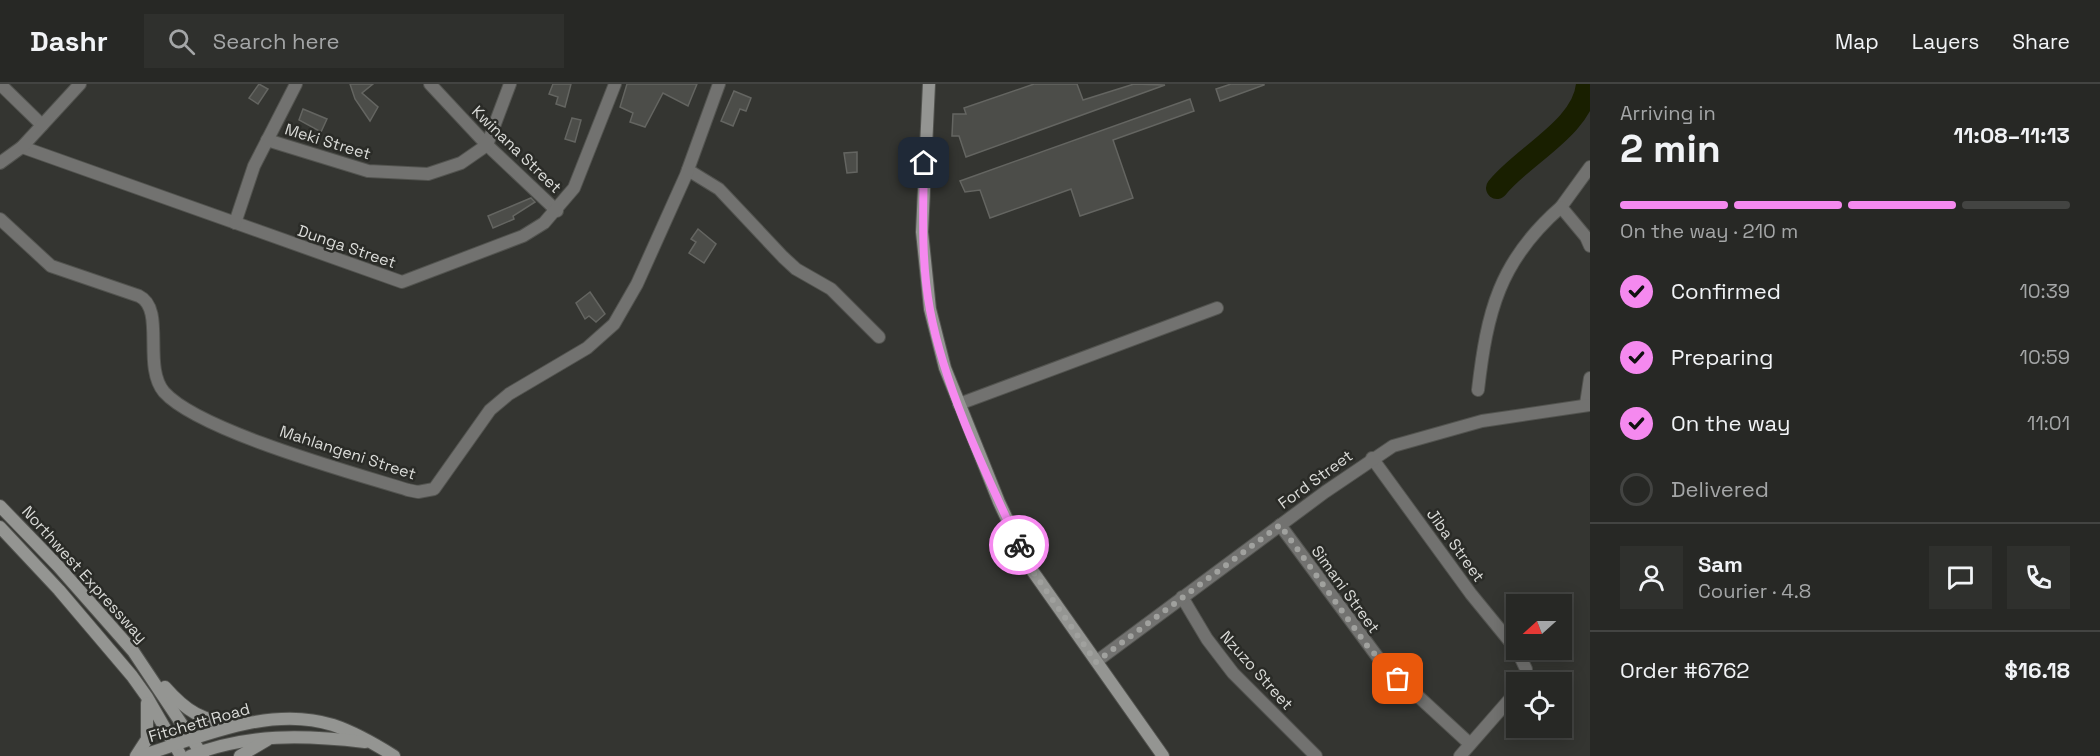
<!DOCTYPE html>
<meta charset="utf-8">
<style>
body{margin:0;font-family:"Space Grotesk",sans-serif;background:#2f302d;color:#f1f3f6;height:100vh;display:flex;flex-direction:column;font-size:22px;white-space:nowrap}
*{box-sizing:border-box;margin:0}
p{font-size:20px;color:#a4a6a7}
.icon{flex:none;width:33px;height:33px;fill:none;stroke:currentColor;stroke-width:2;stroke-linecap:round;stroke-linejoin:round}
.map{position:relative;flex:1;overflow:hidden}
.panel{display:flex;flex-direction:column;background:#272825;width:510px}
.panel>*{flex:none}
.needle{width:39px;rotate:249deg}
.tools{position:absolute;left:1506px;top:510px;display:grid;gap:12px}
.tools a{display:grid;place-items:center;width:66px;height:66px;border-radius:0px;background:#272825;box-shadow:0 3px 15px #0003,0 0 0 2px #434442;font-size:30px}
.pin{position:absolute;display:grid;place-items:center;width:51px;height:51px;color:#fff;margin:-26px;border-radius:12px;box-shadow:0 3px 9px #0006}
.courier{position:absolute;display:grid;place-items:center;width:60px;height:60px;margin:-30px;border:4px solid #f589ef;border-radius:50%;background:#fff;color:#222;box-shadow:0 2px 8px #0007}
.head em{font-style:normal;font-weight:700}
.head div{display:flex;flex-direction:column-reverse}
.head{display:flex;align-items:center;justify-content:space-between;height:102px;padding:0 30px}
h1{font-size:39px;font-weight:700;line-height:45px}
.bar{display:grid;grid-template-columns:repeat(4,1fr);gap:9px 6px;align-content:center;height:72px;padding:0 30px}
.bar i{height:8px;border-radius:4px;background:#434442}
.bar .current{background:#f589ef}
.bar p{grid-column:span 4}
.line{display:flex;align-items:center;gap:15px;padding:0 30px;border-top:2px solid #434442}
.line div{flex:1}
.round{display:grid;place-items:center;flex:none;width:63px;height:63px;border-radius:0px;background:#2f302d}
ol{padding:0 30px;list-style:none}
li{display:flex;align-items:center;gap:18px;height:66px}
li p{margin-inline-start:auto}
li .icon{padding:6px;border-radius:50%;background:#f589ef;color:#111;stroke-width:4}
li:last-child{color:#a4a6a7}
li i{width:33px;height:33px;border:3px solid #434442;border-radius:50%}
header{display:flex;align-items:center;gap:36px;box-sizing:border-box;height:84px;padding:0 30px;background:#272825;border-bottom:2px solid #434442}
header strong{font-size:28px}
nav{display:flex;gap:33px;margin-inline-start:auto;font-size:21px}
.search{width:420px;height:54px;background:#2f302d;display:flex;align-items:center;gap:15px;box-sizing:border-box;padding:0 21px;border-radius:0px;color:#a4a6a7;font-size:22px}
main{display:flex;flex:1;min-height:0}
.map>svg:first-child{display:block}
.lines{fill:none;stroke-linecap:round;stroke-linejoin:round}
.river{stroke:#191f00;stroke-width:22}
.building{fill:#4c4d49;stroke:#646561;stroke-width:1.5}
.street-casing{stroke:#52534f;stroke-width:14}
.secondary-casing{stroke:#52534f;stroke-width:14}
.street{stroke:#727270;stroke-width:12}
.secondary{stroke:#949592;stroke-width:12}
.done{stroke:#a0a19e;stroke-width:6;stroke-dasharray:0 10.8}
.route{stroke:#f589ef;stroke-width:8}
.labels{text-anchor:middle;stroke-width:5;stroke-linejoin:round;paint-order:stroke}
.street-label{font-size:16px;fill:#dadbd8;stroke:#2a2b27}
</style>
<header>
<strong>Dashr</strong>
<div class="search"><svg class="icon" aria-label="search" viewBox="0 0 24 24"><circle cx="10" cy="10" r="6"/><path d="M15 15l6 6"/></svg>Search here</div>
<nav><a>Map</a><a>Layers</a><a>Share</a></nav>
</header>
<main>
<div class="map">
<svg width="1590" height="672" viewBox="0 0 1590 672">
<rect width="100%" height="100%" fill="#343531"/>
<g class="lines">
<path class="river" d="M1497 104C1522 72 1584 43 1587 0"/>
</g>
<g class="building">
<path d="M259 0 268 5 258 20 249 14Z"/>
<path d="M350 0H373L362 9 378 23 370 37 355 15Z"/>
<path d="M553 0H571L565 23 556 20 558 13 549 10Z"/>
<path d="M627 0H697L688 22 663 9 645 43 630 38 633 29 620 23Z"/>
<path d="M1034 0H1077L1083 16 1134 0 1165 1 966 73 959 52H952L953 30H966L964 24Z"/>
<path d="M1231 0H1264V1L1220 17 1216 5Z"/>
<path d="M734 7 751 14 746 27 740 25 733 42 721 37Z"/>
<path d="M1190 15 1194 27 1113 56 1133 114 1080 132 1071 105 990 134 980 106 965 108 960 97Z"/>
<path d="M303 25 327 35 321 48 299 36Z"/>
<path d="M572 34 581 36 575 58 565 55Z"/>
<path d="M857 68V88L847 89 844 69Z"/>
<path d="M531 114 535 118 513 132 514 135 493 144 488 132Z"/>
<path d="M698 145 716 160 704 179 689 169 696 158 691 155Z"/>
<path d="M590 208 605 230 596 238 589 232 585 235 576 219Z"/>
</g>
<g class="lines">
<g class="street-casing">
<g id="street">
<path d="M0 0 42 41"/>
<path d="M430 0 487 61 557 127"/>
<path d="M267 56 368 87 428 90 461 79 487 61 510 0"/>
<path d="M22 63 402 198 523 152 544 139 574 104 615 0"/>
<path d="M0 79 22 63 80 0"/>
<path d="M688 86 719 105 783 173 796 185 831 205 879 253"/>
<path d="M1561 123 1590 83"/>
<path d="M0 135 51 182 139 212C166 225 142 282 164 308 199 347 353 389 408 406L418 408 434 405 490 326 509 310 587 264 614 240 637 200 686 91 719 0"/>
<path d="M235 139 254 82 296 0"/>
<path d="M1478 306C1487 228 1499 177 1561 123L1586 153 1590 162"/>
<path d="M959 320 1217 224"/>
<path d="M1586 320 1590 294"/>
<path d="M1372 374 1471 510 1516 565"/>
<path d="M1280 441 1382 579 1470 660"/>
<path d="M1182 513 1207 555 1233 589 1316 672"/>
<path d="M1517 566 1526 585 1524 598"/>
<path d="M1097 577 1325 408 1393 362 1482 337 1590 321"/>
<path d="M1460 672 1516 608"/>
</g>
</g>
<g class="secondary-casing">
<g id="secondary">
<path d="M929 0 922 148 930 225 945 284 999 418 1029 482 1163 672"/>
<path d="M0 422 58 482 133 567 203 672"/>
<path d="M0 443 59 506 132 592 147 613 181 672"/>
<path d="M165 603C186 627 203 638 235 639"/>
<path d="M136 672 147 655V619"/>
<path d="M141 672C201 653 270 621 333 641 354 648 375 660 394 672"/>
<path d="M190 672C247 649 305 651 365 658"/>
<path d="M240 672 267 656"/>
</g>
</g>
<use href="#street" class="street"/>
<use href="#secondary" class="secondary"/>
</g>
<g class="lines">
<path class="done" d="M1019 461 1029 482 1096 578 1280 441 1368 563 1398 595"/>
<path class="route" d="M924 79C923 128 921 177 930 226 945 305 985 388 1019 461"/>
</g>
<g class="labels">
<g class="street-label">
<text transform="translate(328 57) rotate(17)" y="6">Meki Street</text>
<text transform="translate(517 65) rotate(44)" y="6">Kwinana Street</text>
<text transform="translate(347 162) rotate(19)" y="6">Dunga Street</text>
<text transform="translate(348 368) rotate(18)" y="6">Mahlangeni Street</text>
<text transform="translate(1315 395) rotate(-36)" y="6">Ford Street</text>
<text transform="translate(1456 461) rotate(54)" y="6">Jiba Street</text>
<text transform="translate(85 490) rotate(48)" y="6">Northwest Expressway</text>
<text transform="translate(1346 505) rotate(54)" y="6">Simani Street</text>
<text transform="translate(1257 586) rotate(48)" y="6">Nzuzo Street</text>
<text transform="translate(199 638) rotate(-16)" y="6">Fitchett Road</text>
</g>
</g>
</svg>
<div class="tools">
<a><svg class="needle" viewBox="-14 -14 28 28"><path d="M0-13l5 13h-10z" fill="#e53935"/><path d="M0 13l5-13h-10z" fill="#a4a6a7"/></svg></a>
<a><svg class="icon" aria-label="locate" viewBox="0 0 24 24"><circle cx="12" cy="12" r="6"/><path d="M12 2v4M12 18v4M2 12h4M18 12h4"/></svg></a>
</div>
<div class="pin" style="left:1398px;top:595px;background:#ea580c"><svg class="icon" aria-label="bag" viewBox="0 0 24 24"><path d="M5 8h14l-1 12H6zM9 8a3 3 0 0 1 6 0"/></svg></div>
<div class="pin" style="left:924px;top:79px;background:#1f2937"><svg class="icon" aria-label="home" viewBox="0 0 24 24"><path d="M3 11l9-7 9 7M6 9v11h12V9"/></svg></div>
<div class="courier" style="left:1019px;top:461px"><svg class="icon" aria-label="bike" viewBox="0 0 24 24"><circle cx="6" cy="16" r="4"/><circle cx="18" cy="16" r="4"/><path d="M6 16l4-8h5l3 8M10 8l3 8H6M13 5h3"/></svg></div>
</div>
<section class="panel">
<div class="head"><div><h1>2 min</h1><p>Arriving in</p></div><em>11:08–11:13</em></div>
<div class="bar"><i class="current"></i><i class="current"></i><i class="current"></i><i></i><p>On the way · 210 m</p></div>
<ol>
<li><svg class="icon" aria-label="check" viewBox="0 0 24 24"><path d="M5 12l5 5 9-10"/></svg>Confirmed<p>10:39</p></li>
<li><svg class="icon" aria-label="check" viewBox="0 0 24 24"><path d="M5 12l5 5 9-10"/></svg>Preparing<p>10:59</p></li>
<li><svg class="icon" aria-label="check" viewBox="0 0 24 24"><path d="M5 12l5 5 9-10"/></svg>On the way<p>11:01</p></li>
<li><i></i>Delivered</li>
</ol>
<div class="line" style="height:108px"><a class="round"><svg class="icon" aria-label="person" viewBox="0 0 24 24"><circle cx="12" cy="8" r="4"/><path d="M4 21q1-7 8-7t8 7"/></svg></a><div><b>Sam</b><p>Courier · 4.8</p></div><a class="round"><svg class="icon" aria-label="chat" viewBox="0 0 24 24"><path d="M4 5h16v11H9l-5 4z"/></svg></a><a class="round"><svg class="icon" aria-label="phone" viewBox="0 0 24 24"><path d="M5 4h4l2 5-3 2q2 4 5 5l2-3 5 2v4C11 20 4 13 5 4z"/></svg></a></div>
<div class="line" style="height:78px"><div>Order #6762</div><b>$16.18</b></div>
</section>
</main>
